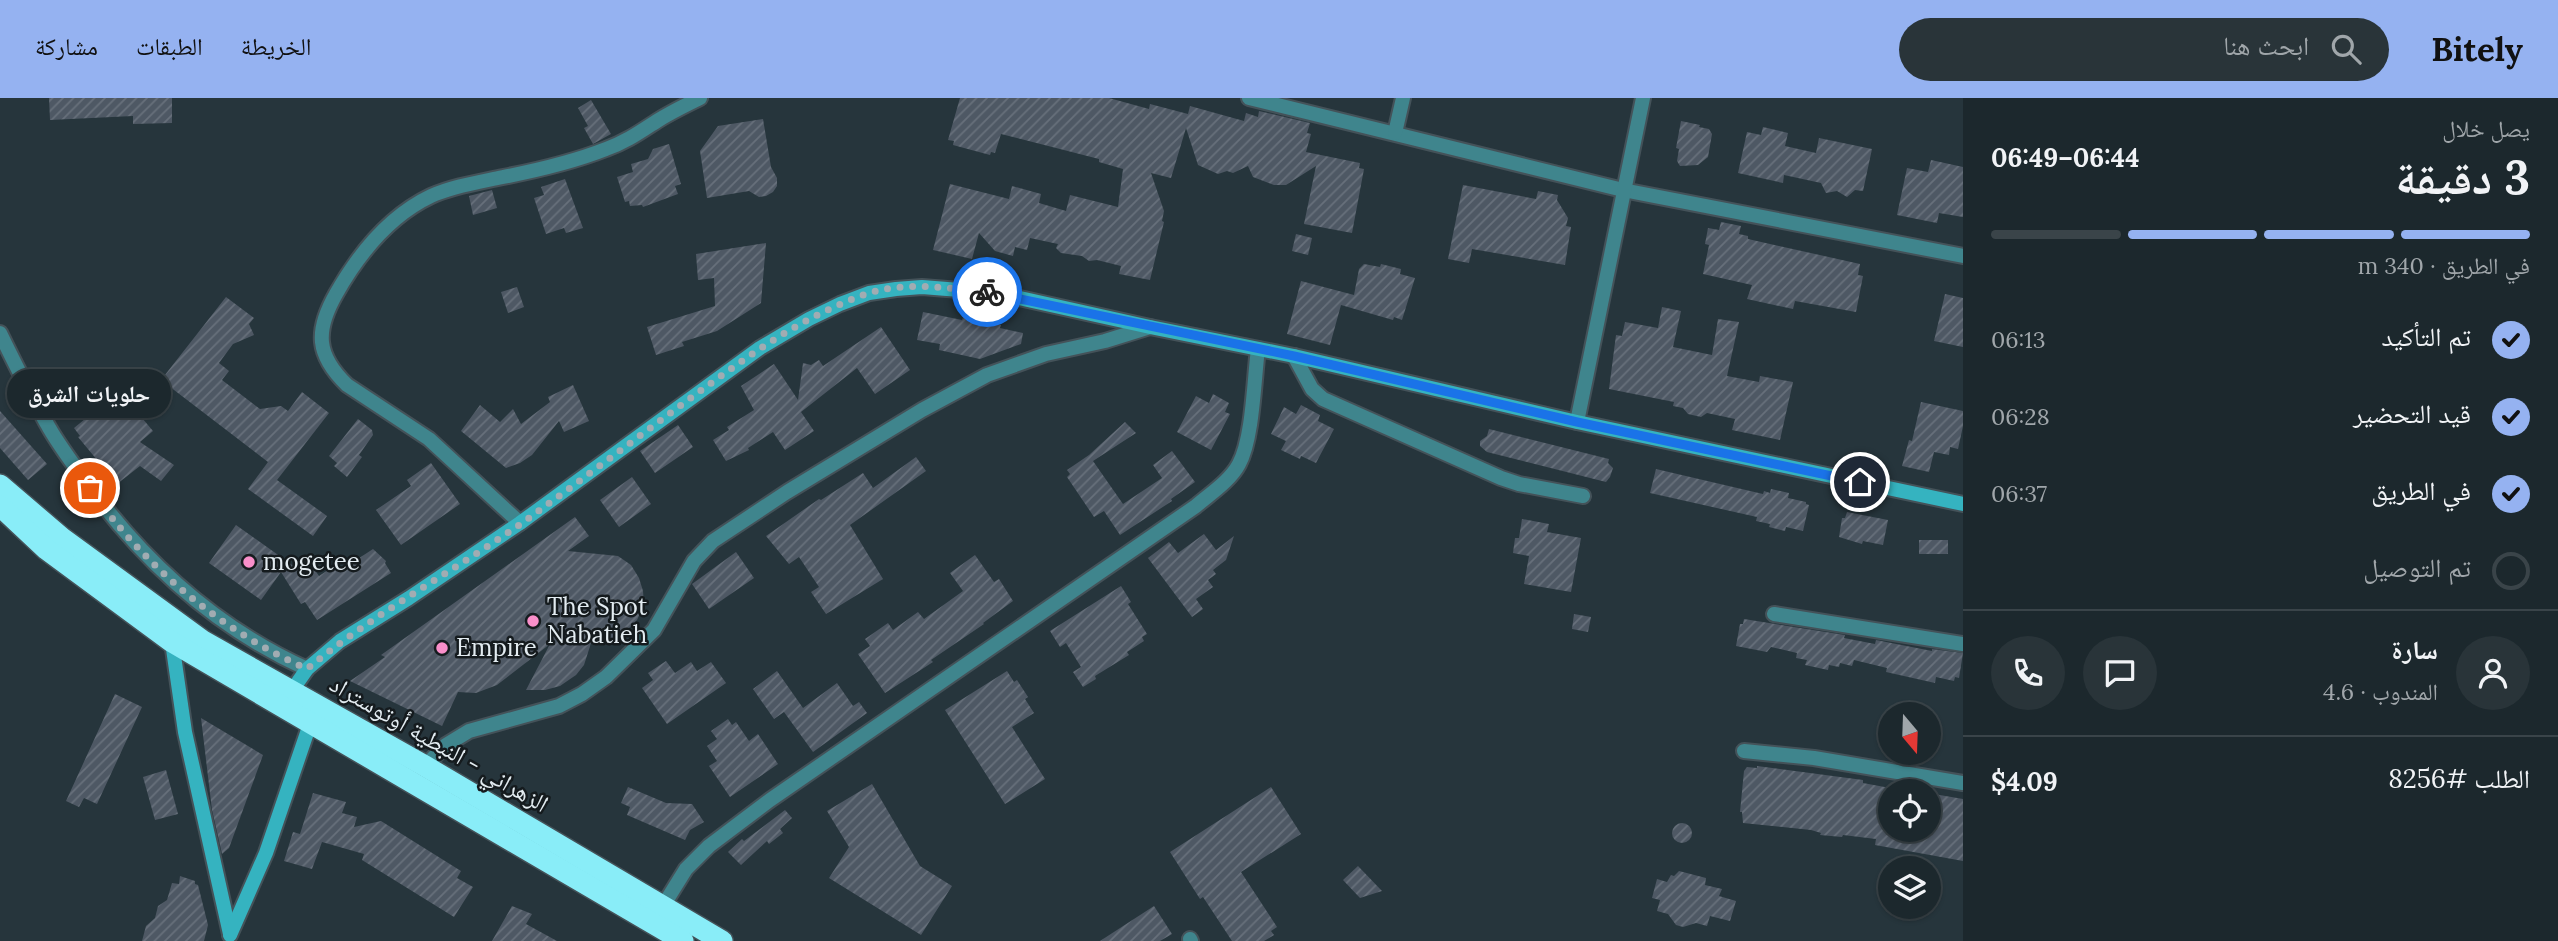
<!DOCTYPE html>
<html lang="ar">
<meta charset="utf-8">
<style>
body{margin:0;font-family:Lora,"Noto Naskh Arabic",serif;background:#293439;color:#f1f3f6;direction:rtl;height:100vh;display:flex;flex-direction:column;font-size:26px;white-space:nowrap}
*{box-sizing:border-box;margin:0}
p{font-size:23px;color:#a0a6aa}
.icon{flex:none;width:38px;height:38px;fill:none;stroke:currentColor;stroke-width:2;stroke-linecap:round;stroke-linejoin:round}
.map{position:relative;flex:1;overflow:hidden;direction:ltr}
.side{display:flex;flex-direction:column;background:#1c282d;width:595px}
.side>*{flex:none}
.needle{width:46px;rotate:161deg}
.controls{position:absolute;left:1878px;top:604px;display:grid;gap:14px}
.controls a{display:grid;place-items:center;width:63px;height:63px;border-radius:50%;background:#1c282d;box-shadow:0 2px 5px #0004,0 0 0 2px #3a4449;font-size:35px}
.pin{position:absolute;display:grid;place-items:center;width:60px;height:60px;color:#fff;margin:-30px;border:4px solid #fff;border-radius:50%;box-shadow:0 2px 7px #0007}
.courier{position:absolute;display:grid;place-items:center;width:70px;height:70px;margin:-35px;border:5px solid #1a73e8;border-radius:50%;background:#fff;color:#222;box-shadow:0 2px 9px #0007}
.bubble{position:absolute;height:49px;border-radius:24px;background:#1c282d;box-shadow:0 2px 5px #0004,0 0 0 2px #3a4449;font-size:23px;font-weight:800;line-height:49px;text-align:center;direction:rtl}
.summary em{font-style:normal;font-weight:800}
.summary div{display:flex;flex-direction:column-reverse}
.summary{display:flex;align-items:center;justify-content:space-between;height:119px;padding:0 28px}
h1{font-size:46px;font-weight:800;line-height:52px}
.bar{display:grid;grid-template-columns:repeat(4,1fr);gap:10px 7px;align-content:center;height:84px;padding:0 28px}
.bar i{height:9px;border-radius:5px;background:#3a4449}
.bar .on{background:#95b2f1}
.bar p{grid-column:span 4}
.line{display:flex;align-items:center;gap:18px;padding:0 28px;border-top:2px solid #3a4449}
.line div{flex:1}
.round{display:grid;place-items:center;flex:none;width:74px;height:74px;border-radius:37px;background:#293439}
ol{padding:0 28px;list-style:none}
li{display:flex;align-items:center;gap:21px;height:77px}
li p{margin-inline-start:auto}
li .icon{padding:7px;border-radius:50%;background:#95b2f1;color:#111;stroke-width:4}
li:last-child{color:#a0a6aa}
li i{width:38px;height:38px;border:4px solid #3a4449;border-radius:50%}
header{display:flex;align-items:center;gap:42px;box-sizing:border-box;height:98px;padding:0 35px;background:#95b2f1;color:#111}
header strong{font-size:33px}
nav{display:flex;gap:38px;margin-inline-start:auto;font-size:24px}
.search{width:490px;height:63px;background:#293439;display:flex;align-items:center;gap:18px;box-sizing:border-box;padding:0 24px;border-radius:38px;color:#a0a6aa;font-size:26px}
main{display:flex;flex:1;min-height:0}
.map>svg:first-child{display:block}
.building{fill:url(#building-hatch)}
.lines{fill:none;stroke-linecap:round;stroke-linejoin:round}
.street-casing{stroke:#445259;stroke-width:18}
.secondary-casing{stroke:#445259;stroke-width:18}
.highway-casing{stroke:#445259;stroke-width:24}
.street{stroke:#3f858d;stroke-width:14}
.secondary{stroke:#35b3c0;stroke-width:14}
.highway{stroke:#89edf8;stroke-width:21}
.done{stroke:#a1acb2;stroke-width:7;stroke-dasharray:0 12.6}
.route{stroke:#1a73e8;stroke-width:9}
.poi-dot{fill:#f98fca;stroke:#151b1e;stroke-width:2.5}
.labels{text-anchor:middle;stroke-width:5;stroke-linejoin:round;paint-order:stroke}
.poi-label{font-size:24px;fill:#e3ecf1;stroke:#151b1e;text-anchor:start}
.street-label{font-size:24px;fill:#e3ecf1;stroke:#151b1e}
</style>
<header>
<strong>Bitely</strong>
<div class="search"><svg class="icon" aria-label="search" viewBox="0 0 24 24"><circle cx="10" cy="10" r="6"/><path d="M15 15l6 6"/></svg>ابحث هنا</div>
<nav><a>الخريطة</a><a>الطبقات</a><a>مشاركة</a></nav>
</header>
<main>
<section class="side">
<div class="summary"><div><h1>3 دقيقة</h1><p>يصل خلال</p></div><em>06:44–06:49</em></div>
<div class="bar"><i class="on"></i><i class="on"></i><i class="on"></i><i></i><p>في الطريق · 340 m</p></div>
<ol>
<li><svg class="icon" aria-label="check" viewBox="0 0 24 24"><path d="M5 12l5 5 9-10"/></svg>تم التأكيد<p>06:13</p></li>
<li><svg class="icon" aria-label="check" viewBox="0 0 24 24"><path d="M5 12l5 5 9-10"/></svg>قيد التحضير<p>06:28</p></li>
<li><svg class="icon" aria-label="check" viewBox="0 0 24 24"><path d="M5 12l5 5 9-10"/></svg>في الطريق<p>06:37</p></li>
<li><i></i>تم التوصيل</li>
</ol>
<div class="line" style="height:126px"><a class="round"><svg class="icon" aria-label="person" viewBox="0 0 24 24"><circle cx="12" cy="8" r="4"/><path d="M4 21q1-7 8-7t8 7"/></svg></a><div><b>سارة</b><p>المندوب · 4.6</p></div><a class="round"><svg class="icon" aria-label="chat" viewBox="0 0 24 24"><path d="M4 5h16v11H9l-5 4z"/></svg></a><a class="round"><svg class="icon" aria-label="phone" viewBox="0 0 24 24"><path d="M5 4h4l2 5-3 2q2 4 5 5l2-3 5 2v4C11 20 4 13 5 4z"/></svg></a></div>
<div class="line" style="height:91px"><div>الطلب #8256</div><b>$4.09</b></div>
</section>
<div class="map">
<svg width="1963" height="843" viewBox="0 0 1963 843">
<defs>
<pattern id="building-hatch" width="6" height="6" patternUnits="userSpaceOnUse" patternTransform="scale(1.75)"><rect width="6" height="6" fill="#4e5864"/><path d="M-1 1l2-2M0 6l6-6M5 7l2-2" fill="none" stroke="#67707b"/></pattern>
</defs>
<rect width="100%" height="100%" fill="#26353c"/>
<g class="building">
<path d="M49 0H172V25L133 26V18L50 22Z"/>
<path d="M960 0H1109L1149 11 1150 6 1188 16 1190 8 1244 23 1246 15 1258 19 1259 13 1310 25 1307 35 1311 36 1306 54 1360 65 1359 70 1364 71 1352 135 1304 126 1316 68 1286 87H1274L1253 79 1248 68 1233 75 1227 73 1218 76 1198 67 1186 30 1171 80 1151 75 1164 113 1162 123 1164 124 1150 182 1119 176 1121 168 1097 162 1089 163 1082 158 1061 155 1056 150 1058 146 1030 140 1027 152 1015 149 1013 158 995 153 979 135 972 161 933 152 950 86 1009 101 1012 88 1041 96 1039 105 1066 113 1070 97 1118 109 1123 71 1099 64V61L1001 36 995 55 991 54 990 57 953 47 954 43 948 42Z"/>
<path d="M591 2 611 36 593 46 584 30 588 28 578 10Z"/>
<path d="M763 21 771 69 777 80V88L773 94 766 98 759 99 749 93 707 100 700 53 718 28Z"/>
<path d="M1681 23 1700 27 1699 29 1709 31 1712 36 1708 59 1698 67 1680 68 1677 63 1679 51 1676 50Z"/>
<path d="M1763 29 1788 35 1785 48 1816 55 1819 40 1872 51 1863 93 1855 92 1847 99 1837 93 1826 95 1821 85 1784 77 1783 85 1738 75 1747 34 1761 37Z"/>
<path d="M669 46 681 86 675 88 678 96 643 109 642 107 630 108 629 103 625 104 617 79 633 74 631 66 648 61 653 51Z"/>
<path d="M1931 62 1963 69V119L1939 115 1937 125 1897 117 1907 70 1928 74Z"/>
<path d="M565 81 583 130 566 135 564 130 546 136 534 100 544 97 541 89Z"/>
<path d="M1463 87 1536 101 1538 93 1558 97 1557 102 1568 120 1566 128 1571 129 1565 167 1472 151 1469 165 1448 161Z"/>
<path d="M492 92 497 110 473 117 469 98Z"/>
<path d="M1721 124 1741 128 1739 136 1748 138V141L1860 166 1858 177 1863 178 1856 214 1795 203 1793 211 1747 201 1752 187 1703 176 1709 147 1705 146 1708 130 1719 132Z"/>
<path d="M1296 136 1312 140 1308 157 1292 153Z"/>
<path d="M766 145 761 205 717 233 682 244 684 248 656 257 647 229 715 208 714 180 698 182 696 156Z"/>
<path d="M1364 166 1380 169 1381 166 1401 171 1400 176 1415 180 1402 222 1394 219 1393 222 1341 207 1330 247 1287 236 1301 183 1354 197 1359 171Z"/>
<path d="M517 189 524 209 508 215 501 194Z"/>
<path d="M1945 196 1963 200V249L1934 243Z"/>
<path d="M226 199 254 220 249 226 254 237 233 246 219 265 229 273 222 282 260 311 281 308 288 313 302 294 329 315 277 382 327 418 313 438 248 391 268 364 161 282Z"/>
<path d="M1662 209 1681 213 1673 249 1712 257 1718 221 1739 224 1727 278 1759 284 1760 278 1793 284 1780 342 1732 332 1735 321 1707 315 1701 319 1688 316 1683 310 1673 308 1674 304 1609 291 1616 237 1622 238 1625 224 1658 230Z"/>
<path d="M923 214 962 222 964 217 989 222V225L1001 227 1000 230 1023 235 1021 246 980 261 939 252 940 246 917 242Z"/>
<path d="M881 229 910 272 875 296 857 270 801 314 814 333 785 352 773 334 748 350 749 352 726 363 713 342 729 332 727 329 754 312 741 288 774 266 798 302 803 265 811 267 819 262 823 268Z"/>
<path d="M128 282 137 293 126 301 153 333 140 344 174 367 161 383 140 368 117 386 78 339 80 338 74 330 85 321 80 316Z"/>
<path d="M573 287 589 323 564 334 559 323 532 357 520 365 506 370 461 333 480 307 500 324 513 311 521 326 550 304 548 299Z"/>
<path d="M1213 296 1229 305 1225 314 1230 316 1211 352 1177 334 1196 298 1209 305Z"/>
<path d="M1921 304 1963 313V328L1958 351 1950 349 1949 357 1934 354 1929 374 1902 368 1909 342 1912 343Z"/>
<path d="M1301 307 1320 317 1318 323 1334 331 1316 365 1301 358 1300 361 1281 352 1286 343 1271 336 1284 309 1296 316Z"/>
<path d="M0 313 47 366 28 382 0 350Z"/>
<path d="M358 321 372 332 373 337 359 357 362 359 347 379 334 368 337 365 329 358Z"/>
<path d="M1125 324 1136 335 1093 363 1123 406 1162 380 1153 367 1172 353 1195 384 1171 401 1172 403 1120 437 1104 413 1094 419 1067 379 1070 376 1067 372 1089 357Z"/>
<path d="M678 327 693 349 655 375 640 353Z"/>
<path d="M1489 331 1609 361 1608 365 1613 370 1610 379 1606 384 1487 354 1480 348V343L1487 338Z"/>
<path d="M916 359 926 373 850 427 883 481 826 516 811 494 819 489 799 459 789 466 766 438 819 401 821 402 863 375 873 390Z"/>
<path d="M431 365 460 406 401 447 376 412 411 388 407 382Z"/>
<path d="M1656 371 1763 396 1764 393 1770 395 1771 391 1789 395 1788 400 1806 404V406L1809 407 1803 433 1786 429 1785 433 1769 429 1770 426 1756 423 1757 419 1650 395Z"/>
<path d="M632 379 651 406 619 429 600 402Z"/>
<path d="M1847 414 1888 422 1883 447 1863 443 1862 446 1839 439 1842 420H1845Z"/>
<path d="M575 419 589 438 568 453 618 458 631 467 639 480 643 493 644 507 637 522 623 536 608 543 592 542 584 567 576 577 560 588 545 592H526L550 546 497 587 476 595 458 594 442 628 350 583 385 559 381 557Z"/>
<path d="M1522 421 1549 426 1547 434 1581 440 1571 494 1524 486 1529 458 1513 455 1515 440H1519Z"/>
<path d="M236 427 302 474 312 468 319 478 337 466 341 472 373 451 386 463 385 465 391 475 317 522 305 504 301 506 281 474 261 502 209 465Z"/>
<path d="M1204 436 1216 452 1234 438 1226 462 1213 472 1216 476 1208 482 1213 489 1196 501 1203 511 1192 519 1148 460 1169 444 1178 455Z"/>
<rect x="1919" y="442" width="29" height="14"/>
<path d="M736 454 754 480 709 511 692 486Z"/>
<path d="M975 457 994 484 999 481 1013 503 983 525 984 526 931 562 933 564 885 595 858 556 870 548 865 541 888 525 893 532 918 514 924 521 963 493 950 475Z"/>
<path d="M1121 488 1131 504 1128 506 1147 536 1142 539 1144 543 1127 554 1129 557 1095 578 1096 581 1083 589 1073 574 1081 569 1066 545 1060 549 1050 533Z"/>
<path d="M1574 516 1591 519 1588 534 1572 531Z"/>
<path d="M1744 521 1845 537 1844 540 1875 546 1876 542 1932 553V551L1963 555 1959 580 1955 579 1954 583 1936 579 1935 585 1886 574 1887 570 1854 562 1852 568 1840 565 1839 569 1829 567 1828 572 1805 567 1807 562 1796 560 1797 555 1771 549 1767 554 1736 548 1740 526H1743Z"/>
<path d="M666 563 675 575 691 564 697 573 711 564 726 585 667 626 642 590 653 582 648 575Z"/>
<path d="M777 573 803 610 837 585 853 608 859 604 867 615 813 654 784 614 774 621 753 591Z"/>
<path d="M1007 573 1014 584 1017 582 1028 599 1025 601 1034 615 1012 629 1045 681 1005 706 945 612Z"/>
<path d="M115 596 142 609 97 706 84 700 79 709 66 703Z"/>
<path d="M201 620 263 657 229 750 222 756 212 712Z"/>
<path d="M728 621 732 627 736 624 749 643 758 636 778 666 730 699 709 668 717 663 707 648 717 641 711 633Z"/>
<path d="M1757 668 1863 682V685L1890 690V732H1928V695L1963 701V763L1875 747 1876 741 1843 737 1842 739 1820 737 1821 735 1811 732 1743 725 1742 714H1740L1744 673 1747 669 1757 670Z"/>
<path d="M166 672 178 716 155 722 143 679Z"/>
<path d="M872 686 920 768 952 788 921 837 829 780 849 749 827 713Z"/>
<path d="M628 689 666 705 692 706 704 724 690 732 685 742 627 717 630 709 621 705Z"/>
<path d="M1271 689 1301 736 1241 774 1277 829 1271 833 1274 837 1264 843H1232L1203 799 1200 801 1170 754Z"/>
<path d="M313 695 346 704 342 715 357 719 354 729 381 723 461 773 457 780 473 789 454 819 362 762 364 756 322 744 312 771 284 763 293 734 300 736Z"/>
<path d="M785 712 792 720 780 731 783 735 769 746 767 743 741 767 728 754 742 741 744 743Z"/>
<circle cx="1682" cy="735" r="10"/>
<path d="M1358 768 1382 793 1360 800 1343 782Z"/>
<path d="M1679 773 1706 780 1705 787 1722 791 1719 798 1736 803 1730 823 1710 818 1707 828 1696 825 1683 829 1676 827 1668 816 1657 813 1660 802 1652 800 1657 781 1667 784 1671 777 1674 778Z"/>
<path d="M180 778 195 783V786L198 787 208 827 204 843H142L146 828 155 820 158 808 167 802 172 785 179 786Z"/>
<path d="M512 808 532 816 526 826 557 843H492Z"/>
<path d="M1154 808 1172 836 1160 843H1100Z"/>
</g>
<g class="lines">
<g class="street-casing">
<g id="street">
<path d="M1249 0 1623 92 1963 158"/>
<path d="M1395 35 1403 0"/>
<path d="M0 235C15 266 30 296 47 326 55 341 66 356 76 370 135 456 212 528 307 571"/>
<path d="M1294 258 1312 291 1323 301 1501 380 1519 386 1583 398"/>
<path d="M1577 324 1643 0"/>
<path d="M520 425 429 341 347 287C316 257 315 233 336 196 358 157 389 118 431 98 453 88 480 84 503 79 539 72 573 64 606 51 626 44 640 34 657 23 671 14 686 7 700 0"/>
<path d="M1774 516 1963 546"/>
<path d="M1744 653 1814 660 1963 685"/>
<path d="M425 668 446 647 469 633 559 608 582 596 606 579 654 532 694 463 713 443 787 394 922 312 987 277 1046 256 1105 243 1150 229"/>
<path d="M663 808 686 771 709 748 770 702 1196 408C1210 396 1230 383 1239 366 1253 340 1254 281 1258 251"/>
<path d="M1190 841 1191 843"/>
</g>
</g>
<g class="secondary-casing">
<g id="secondary">
<path d="M172 544 185 634 230 836"/>
<path d="M293 591 307 571 340 543 409 500 520 425 760 250 809 221 840 206 869 195 896 191 922 189 997 195 1150 229 1294 258 1577 324 1963 406"/>
<path d="M230 837 266 755 310 626"/>
</g>
</g>
<g class="highway-casing">
<g id="highway">
<path d="M0 387 62 440 203 543 425 668 722 843"/>
<path d="M0 408 46 451 172 544 683 843"/>
</g>
</g>
<use href="#street" class="street"/>
<use href="#secondary" class="secondary"/>
<use href="#highway" class="highway"/>
</g>
<g class="lines">
<path class="done" d="M90 390C143 468 222 533 307 571 373 516 451 475 522 425 576 386 630 345 684 305 741 263 798 220 866 196 904 183 948 190 987 194"/>
<path class="route" d="M987 194 1294 258 1577 324 1860 384"/>
</g>
<g class="poi-dot">
<circle cx="249" cy="464" r="7"/>
<circle cx="533" cy="523" r="7"/>
<circle cx="442" cy="550" r="7"/>
</g>
<g class="labels">
<g class="poi-label">
<text x="263" y="472">mogetee</text>
<text x="547" y="517">The Spot<tspan x="547" dy="28">Nabatieh</tspan></text>
<text x="456" y="558">Empire</text>
</g>
<g class="street-label">
<text transform="translate(439 646) rotate(30)" y="8">الزهراني - النبطية أوتوستراد</text>
</g>
</g>
</svg>
<div class="controls">
<a><svg class="needle" viewBox="-14 -14 28 28"><path d="M0-13l5 13h-10z" fill="#e53935"/><path d="M0 13l5-13h-10z" fill="#a0a6aa"/></svg></a>
<a><svg class="icon" aria-label="locate" viewBox="0 0 24 24"><circle cx="12" cy="12" r="6"/><path d="M12 2v4M12 18v4M2 12h4M18 12h4"/></svg></a>
<a><svg class="icon" aria-label="layers" viewBox="0 0 24 24"><path d="M12 4l9 5-9 5-9-5zM3 14l9 5 9-5"/></svg></a>
</div>
<div class="pin" style="left:90px;top:390px;background:#ea580c"><svg class="icon" aria-label="bag" viewBox="0 0 24 24"><path d="M5 8h14l-1 12H6zM9 8a3 3 0 0 1 6 0"/></svg></div>
<div class="pin" style="left:1860px;top:384px;background:#1f2937"><svg class="icon" aria-label="home" viewBox="0 0 24 24"><path d="M3 11l9-7 9 7M6 9v11h12V9"/></svg></div>
<div class="courier" style="left:987px;top:194px"><svg class="icon" aria-label="bike" viewBox="0 0 24 24"><circle cx="6" cy="16" r="4"/><circle cx="18" cy="16" r="4"/><path d="M6 16l4-8h5l3 8M10 8l3 8H6M13 5h3"/></svg></div>
<div class="bubble" style="left:7px;top:271px;width:164px">حلويات الشرق</div>
</div>
</main>
